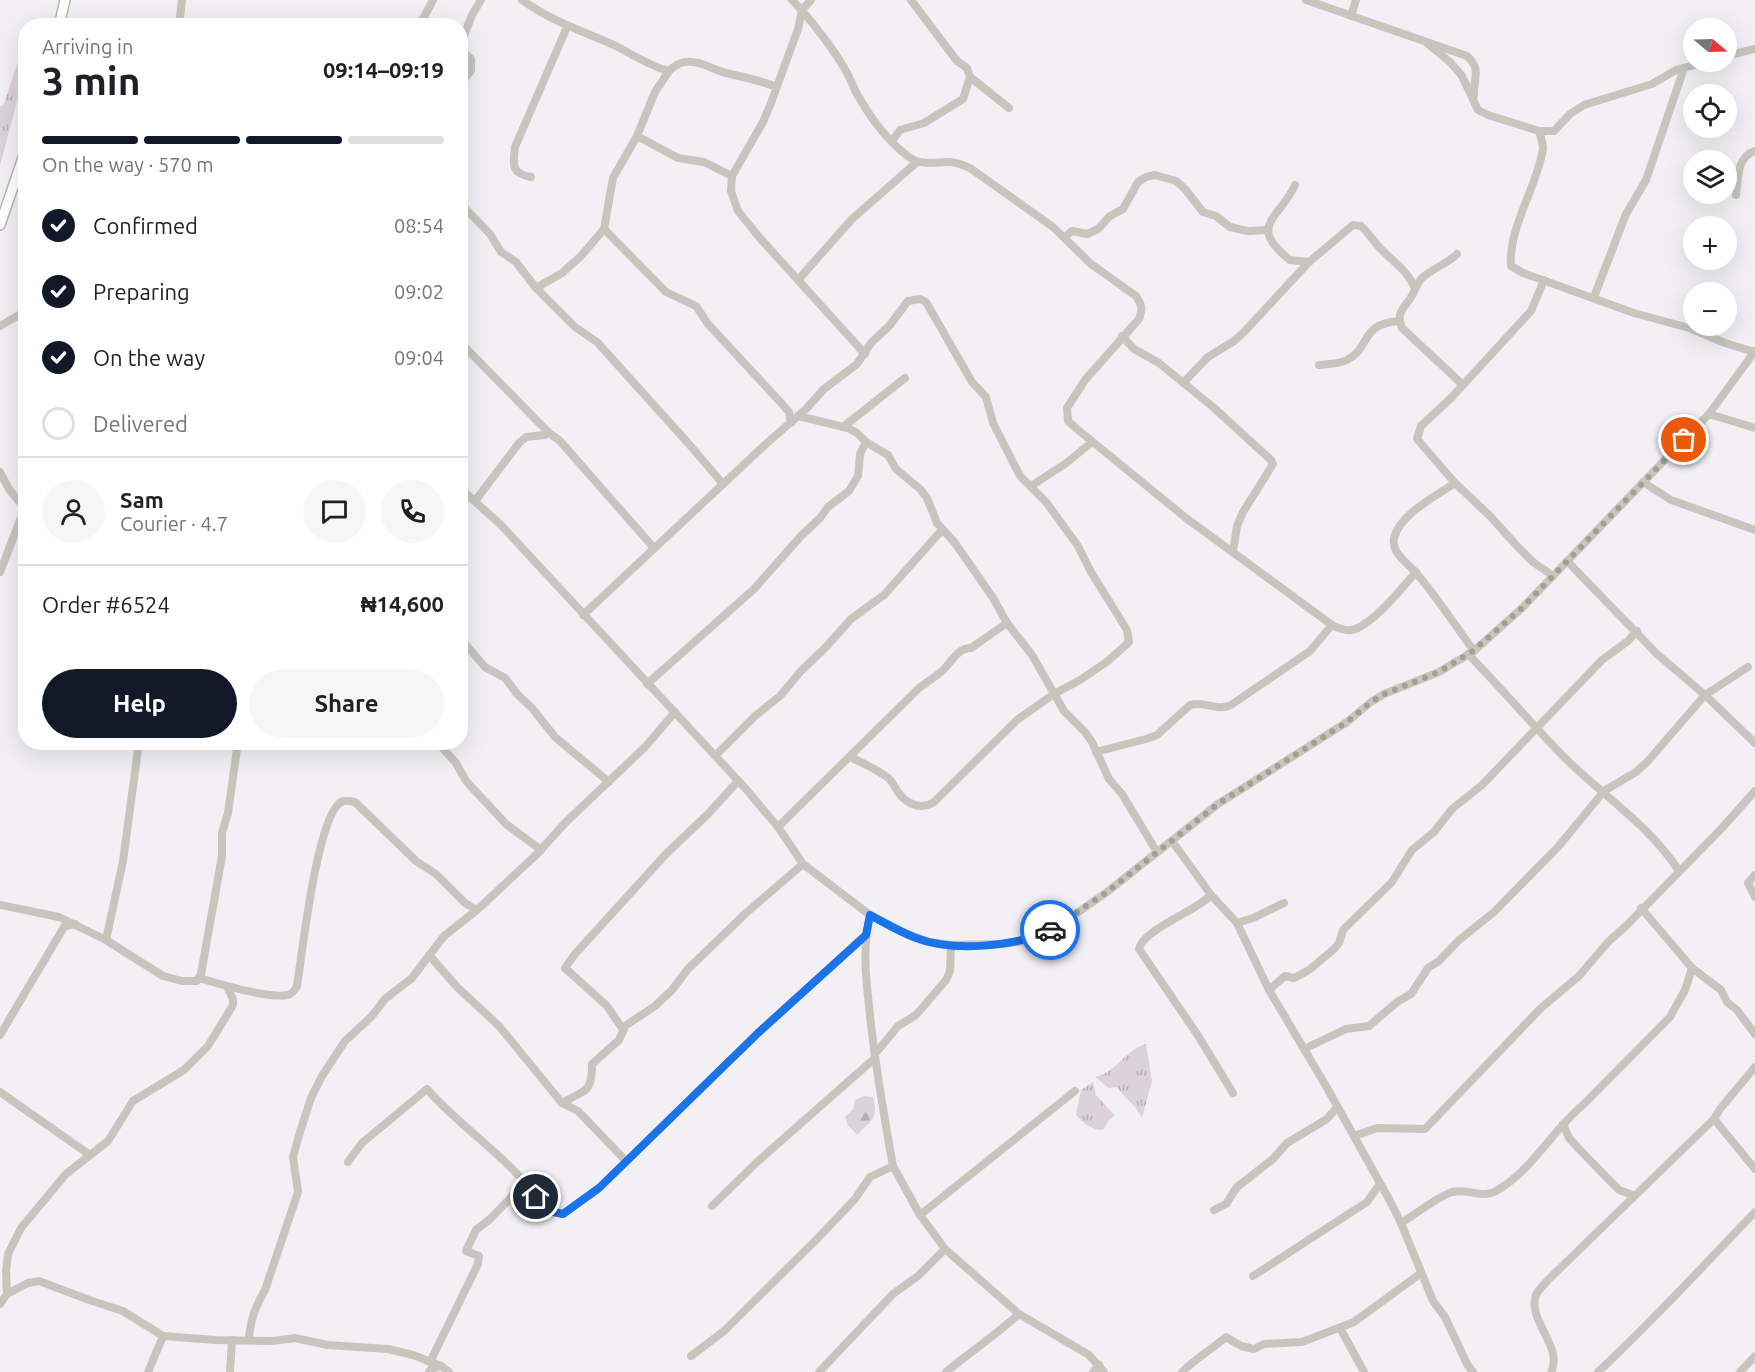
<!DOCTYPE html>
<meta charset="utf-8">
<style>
body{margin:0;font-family:Ubuntu,sans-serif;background:#f6f6f6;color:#202124;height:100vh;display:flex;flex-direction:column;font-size:22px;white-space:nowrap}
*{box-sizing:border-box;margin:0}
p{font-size:20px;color:#757577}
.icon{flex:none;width:33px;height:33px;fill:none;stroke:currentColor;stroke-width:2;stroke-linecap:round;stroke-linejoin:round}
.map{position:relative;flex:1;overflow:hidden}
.drawer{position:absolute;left:18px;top:18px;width:450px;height:732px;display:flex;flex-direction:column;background:#fff;border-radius:24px;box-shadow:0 6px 24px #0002}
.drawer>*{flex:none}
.needle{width:39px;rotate:109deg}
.buttons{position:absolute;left:1683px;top:18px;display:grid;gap:12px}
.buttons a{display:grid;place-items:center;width:54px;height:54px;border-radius:50%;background:#fff;box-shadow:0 6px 24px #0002;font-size:30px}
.pin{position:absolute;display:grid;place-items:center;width:51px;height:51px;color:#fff;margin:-26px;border:3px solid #fff;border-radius:50%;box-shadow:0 2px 6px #0007}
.courier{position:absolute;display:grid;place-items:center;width:60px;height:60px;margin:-30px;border:4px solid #1a73e8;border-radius:50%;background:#fff;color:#222;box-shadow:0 2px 8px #0007}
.headline em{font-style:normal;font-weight:700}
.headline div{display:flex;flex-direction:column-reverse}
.headline{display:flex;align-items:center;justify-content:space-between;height:102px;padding:0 24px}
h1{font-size:39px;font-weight:700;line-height:45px}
.bar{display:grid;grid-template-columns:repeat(4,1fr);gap:9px 6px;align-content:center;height:72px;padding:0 24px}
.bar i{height:8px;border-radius:4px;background:#e0e0e0}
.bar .current{background:#111827}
.bar p{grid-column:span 4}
.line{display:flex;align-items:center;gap:15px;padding:0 24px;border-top:2px solid #e0e0e0}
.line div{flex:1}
.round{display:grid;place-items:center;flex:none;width:63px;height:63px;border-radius:32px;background:#f6f6f6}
ol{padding:0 24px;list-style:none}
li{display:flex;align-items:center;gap:18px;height:66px}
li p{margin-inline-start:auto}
li .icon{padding:6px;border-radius:50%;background:#111827;color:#fff;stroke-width:4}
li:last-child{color:#757577}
li i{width:33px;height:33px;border:3px solid #e0e0e0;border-radius:50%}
.cta{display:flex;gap:12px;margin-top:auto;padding:12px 24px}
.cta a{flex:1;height:69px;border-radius:36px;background:#111827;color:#fff;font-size:24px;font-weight:700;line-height:69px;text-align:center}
.cta a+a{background:#f6f6f6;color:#202124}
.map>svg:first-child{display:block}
.grass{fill:url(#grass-tufts)}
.forest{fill:url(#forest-firs)}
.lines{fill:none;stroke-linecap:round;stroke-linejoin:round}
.major-casing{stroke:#b7b7ae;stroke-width:12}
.minor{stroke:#c6c6bf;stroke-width:8}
.major{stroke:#fff;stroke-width:9}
.done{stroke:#a1a091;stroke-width:6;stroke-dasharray:0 10.8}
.route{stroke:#1a73e8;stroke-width:8}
</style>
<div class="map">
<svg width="1755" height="1372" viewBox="0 0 1755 1372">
<defs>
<pattern id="grass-tufts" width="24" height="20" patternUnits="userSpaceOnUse" patternTransform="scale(1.5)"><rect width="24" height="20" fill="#dbd2da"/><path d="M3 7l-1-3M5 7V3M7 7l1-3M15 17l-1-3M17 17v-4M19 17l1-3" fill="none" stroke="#b6afb4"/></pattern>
<pattern id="forest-firs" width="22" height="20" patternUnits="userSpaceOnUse" patternTransform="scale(1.5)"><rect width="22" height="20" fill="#dbd2da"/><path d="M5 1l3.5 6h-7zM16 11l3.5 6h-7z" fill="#b6afb4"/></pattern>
</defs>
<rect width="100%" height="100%" fill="#f2f0f4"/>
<g class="grass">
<path d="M25 41V72L0 165V106H3Z"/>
<path d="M1146 1044 1152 1081 1142 1118 1135 1107 1116 1087 1109 1088 1095 1077C1117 1072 1125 1050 1146 1044Z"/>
<path d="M1093 1082 1096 1095 1115 1116 1109 1120 1103 1130C1094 1131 1082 1122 1076 1115L1081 1090Z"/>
</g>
<path class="forest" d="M864 1096 873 1097C879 1118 871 1121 857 1135L848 1125 845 1117 853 1109 855 1100Z"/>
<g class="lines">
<g class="major-casing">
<g id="major">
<path d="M59 26 65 0"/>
<path d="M0 225 26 149"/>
</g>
</g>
<g class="minor">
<path d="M522 0C553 22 580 30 614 45 632 54 649 66 669 71 674 66 678 63 685 62 700 60 713 70 726 73 743 77 760 80 776 87"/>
<path d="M792 0C809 17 836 52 847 73 851 80 853 87 857 94 870 117 887 141 909 157 921 166 935 162 949 162 957 162 963 165 970 168L1053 227 1091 264 1136 296C1142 305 1143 309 1139 319L1085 380 1067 408 1068 421 1077 429 1186 518 1332 625C1338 628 1345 631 1351 630 1371 627 1403 587 1416 572"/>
<path d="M811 0 802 10 798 29 771 103 763 122 732 176 731 191 738 211 759 237 865 354"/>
<path d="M911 0 957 61 967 68 970 77 1009 108"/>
<path d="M1306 0 1467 56C1482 69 1473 79 1474 96"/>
<path d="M1351 16 1356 0"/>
<path d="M179 26 182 0"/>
<path d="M419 26 433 0"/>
<path d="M1428 44 1450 62 1462 76 1478 110 1488 115 1539 131H1554L1570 114 1584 105 1652 84 1676 70 1706 62"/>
<path d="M460 46 472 15 481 0"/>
<path d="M460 49 471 59V71L460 84"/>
<path d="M1726 56 1755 49"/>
<path d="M1539 131C1541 137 1543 144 1543 149 1537 187 1508 228 1511 266L1523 273 1634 313 1689 328 1725 343 1754 352"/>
<path d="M637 136 655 92 669 71"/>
<path d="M892 141 900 130 924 123 963 99 970 77"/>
<path d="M531 177C511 173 513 166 515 147L567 27"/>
<path d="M1295 185C1280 219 1246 225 1290 260L1309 262"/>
<path d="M1736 195C1738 179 1737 156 1755 151"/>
<path d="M460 203 490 234 501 252 516 262 536 288 575 327 597 342 688 443 723 484"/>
<path d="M604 229 666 292 696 306 708 324 783 405 789 412 791 423"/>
<path d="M1065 237 1072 231 1087 234 1098 229 1110 216 1123 209 1138 182 1146 177 1155 175 1176 181 1186 190 1203 212 1216 216 1230 227 1247 231 1268 230"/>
<path d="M1457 254C1447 264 1433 268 1422 278 1416 284 1415 292 1410 299 1402 309 1396 315 1402 328L1462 384"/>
<path d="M798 280 852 219 917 162"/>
<path d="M1544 280 1531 311 1451 398 1421 426 1417 439 1455 483 1490 516 1516 545 1533 562 1553 576"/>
<path d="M536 288 562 273 581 256 604 229 613 178 637 136 678 158 704 162 732 176"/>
<path d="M1594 297 1626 214 1646 180 1684 68"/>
<path d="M0 326 26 311"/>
<path d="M1122 336 1134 349 1159 363 1213 407 1271 460 1273 464 1243 512 1237 526 1233 552"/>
<path d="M460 342 548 432 560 441 654 548"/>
<path d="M1319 365C1328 364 1339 364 1347 360 1372 347 1359 324 1399 321"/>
<path d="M1183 383 1208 357 1234 341 1244 332 1309 262 1353 225 1361 226C1368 232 1373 241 1380 248 1392 261 1408 271 1415 288"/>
<path d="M1709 414 1755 428"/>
<path d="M798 416 848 428 857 433 866 442 888 455 896 469 920 489 927 498 937 523 955 543 993 598 1007 623 1032 655 1064 711 1085 732 1092 742 1109 779 1122 794 1157 852"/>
<path d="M843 427 905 378"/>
<path d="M0 472 9 489 26 510"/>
<path d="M1643 482 1671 500 1755 530"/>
<path d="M1455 483C1436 496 1399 515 1394 538 1393 543 1394 547 1396 551 1401 560 1412 567 1418 575 1438 599 1455 625 1474 651"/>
<path d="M1031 486 1065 464 1092 442"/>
<path d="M460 488 501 525 745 788 778 827 803 864 870 915 905 933 929 942 951 945 1002 944 1018 942 1040 935 1060 925 1107 892 1218 804 1347 722 1371 702 1384 694 1439 672 1474 651 1522 608 1709 414 1755 351"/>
<path d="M475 501 519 443 526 437 545 435 548 432"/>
<path d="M1567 561 1657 654 1705 695 1755 743"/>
<path d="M0 572 24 510"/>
<path d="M583 615 767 443 806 409 824 389 857 364 871 343 890 325 908 301 920 299 926 302 972 382 986 397 993 423 1020 476 1046 502 1078 546 1091 572 1127 630 1129 642 1108 661 1080 680 1054 694 1017 720 934 802C922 810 907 805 898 792 894 787 893 781 887 777 876 769 863 763 850 757"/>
<path d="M460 638 485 667 505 678 518 695 532 708 555 737 609 782"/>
<path d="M1468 654C1500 687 1530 722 1562 755 1600 794 1649 824 1679 871"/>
<path d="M647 684 754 589 801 536 820 518 828 507 849 491 858 476 860 454 866 442"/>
<path d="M437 742 456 763 466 781 506 824 541 850"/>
<path d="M1096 752 1146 739 1157 735 1190 705C1205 700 1217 712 1231 705L1310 651 1332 625"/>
<path d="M715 756 755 716 780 696 801 671 826 647 851 619 884 595 942 530"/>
<path d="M778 827 919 688C926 683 935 677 942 671 951 663 957 648 971 648L1007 623"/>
<path d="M1172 841 1211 895 1237 923 1269 990 1326 1086 1390 1201 1401 1223 1433 1301 1445 1317 1467 1364 1473 1372"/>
<path d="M1755 875 1748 883 1755 897"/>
<path d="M1211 895C1197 911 1142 930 1139 949L1197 1034 1233 1093"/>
<path d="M0 905 59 917 106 940 163 976 182 981H197L201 974 222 856V833L228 813 238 742"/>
<path d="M1641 908 1692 968 1721 990 1727 1002 1737 1010 1755 1034"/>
<path d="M870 915C862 952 866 978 870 1015 875 1066 884 1116 893 1166L920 1215 945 1249 1019 1314 1089 1355 1104 1372"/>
<path d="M1237 923 1253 918 1284 903"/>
<path d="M106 940 123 861 139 742"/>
<path d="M429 955 457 987 499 1026 562 1103 578 1111 626 1161"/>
<path d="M199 978C219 984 268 999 287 995 292 994 295 990 297 986 302 955 317 816 341 802 345 800 350 801 355 802L416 861 436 874 465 903 477 910"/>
<path d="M1269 990 1285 976 1294 978 1309 970 1334 949 1339 943 1343 930 1392 882 1412 850 1434 832 1452 809 1482 785 1602 660 1628 641 1637 631"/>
<path d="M622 1028 607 1006 565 968 575 954 666 854 708 814 738 781"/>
<path d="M0 1035 64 927 75 924"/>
<path d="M1304 1049 1346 1029 1369 1026 1397 1002 1411 994 1428 968 1439 961 1458 941 1494 912 1558 847 1604 791 1636 772 1647 762 1705 695 1748 667"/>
<path d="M875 1054 898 1026 916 1015 946 980 950 971 951 945"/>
<path d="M0 1092 90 1155"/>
<path d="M562 1103C586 1089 592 1093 592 1064L619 1040 624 1029 622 1028 655 1006 672 990 687 970 746 913 803 864"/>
<path d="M1714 1119 1755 1169"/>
<path d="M1563 1124 1569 1138 1579 1149 1619 1190 1633 1195"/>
<path d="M1354 1136 1377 1128 1425 1129 1541 1008 1579 976 1608 942 1626 926 1722 828 1755 791"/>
<path d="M348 1162 362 1143 427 1089C455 1121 490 1145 519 1176 533 1190 541 1213 563 1214L599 1188 758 1033 866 935"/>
<path d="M712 1206 756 1163 875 1058"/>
<path d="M1214 1210 1226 1204 1237 1187 1273 1159 1287 1143 1327 1119 1337 1107"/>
<path d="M920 1215 1075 1091"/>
<path d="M1401 1223C1414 1215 1439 1196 1452 1192 1468 1188 1481 1199 1496 1191 1533 1170 1552 1130 1584 1104L1670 1017 1685 990 1692 968"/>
<path d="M1253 1276 1367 1202 1379 1185"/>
<path d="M7 1294 6 1271 8 1254 21 1228 66 1174 108 1141 133 1101 184 1070 208 1046 233 1005V999L227 987"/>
<path d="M0 1304 7 1294 28 1283 39 1281 92 1301 123 1311 163 1336 215 1340 273 1341 295 1338 328 1345 388 1349 413 1355 441 1366 449 1372"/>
<path d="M1340 1328 1364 1372"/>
<path d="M249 1340C250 1321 255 1307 265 1290L298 1192 293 1157 300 1132 311 1098 322 1076 345 1041 372 1016 385 999 412 978 444 936 477 910 537 854 566 822 645 747 675 712"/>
<path d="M691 1356 724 1331 817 1239 855 1199 870 1177 893 1166"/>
<path d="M430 1362 478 1264 479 1256 466 1251 476 1230 490 1219 525 1183"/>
<path d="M148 1372 163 1336"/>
<path d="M230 1372 232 1340"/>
<path d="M429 1372 431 1369 441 1366"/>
<path d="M819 1372 893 1294 918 1276 945 1249"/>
<path d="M946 1372C970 1352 996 1335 1019 1314"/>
<path d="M1093 1372 1099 1365"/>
<path d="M1182 1372C1195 1359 1212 1349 1226 1337L1241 1346 1254 1349 1264 1344 1302 1342 1354 1322 1421 1273"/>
<path d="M1551 1372C1564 1347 1527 1321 1536 1295 1538 1290 1544 1285 1548 1280L1714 1119 1720 1109 1755 1067"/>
<path d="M1598 1372C1653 1321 1703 1266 1755 1212"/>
<path d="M1740 1372 1755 1356"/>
</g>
<use href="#major" class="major"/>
</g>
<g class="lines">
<path class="done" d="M1050 930 1107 892 1218 804 1347 722 1371 702 1384 694 1439 672 1473 651 1522 608 1684 440"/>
<path class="route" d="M536 1197 549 1211 563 1214 599 1188 758 1033 866 935 870 915C885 923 900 932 916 938 952 952 1016 947 1050 930"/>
</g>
</svg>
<div class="buttons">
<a><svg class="needle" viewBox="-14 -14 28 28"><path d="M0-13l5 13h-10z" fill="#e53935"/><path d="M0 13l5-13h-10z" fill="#757577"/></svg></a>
<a><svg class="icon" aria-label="locate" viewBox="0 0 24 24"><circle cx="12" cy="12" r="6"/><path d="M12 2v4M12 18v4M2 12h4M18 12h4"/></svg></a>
<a><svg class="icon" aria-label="layers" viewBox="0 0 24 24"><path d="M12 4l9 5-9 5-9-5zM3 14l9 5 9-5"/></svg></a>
<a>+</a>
<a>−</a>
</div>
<div class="pin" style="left:1684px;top:440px;background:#ea580c"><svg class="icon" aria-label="bag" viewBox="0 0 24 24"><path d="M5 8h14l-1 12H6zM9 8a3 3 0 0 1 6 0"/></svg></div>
<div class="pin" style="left:536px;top:1197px;background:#1f2937"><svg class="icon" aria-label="home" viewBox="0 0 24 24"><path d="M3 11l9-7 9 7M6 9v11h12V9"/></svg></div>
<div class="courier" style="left:1050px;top:930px"><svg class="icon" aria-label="car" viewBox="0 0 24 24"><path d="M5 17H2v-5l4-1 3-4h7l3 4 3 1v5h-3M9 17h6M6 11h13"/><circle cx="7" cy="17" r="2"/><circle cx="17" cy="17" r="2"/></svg></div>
<section class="drawer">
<div class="headline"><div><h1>3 min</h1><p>Arriving in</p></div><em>09:14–09:19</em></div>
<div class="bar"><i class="current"></i><i class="current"></i><i class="current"></i><i></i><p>On the way · 570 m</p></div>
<ol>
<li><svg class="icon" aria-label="check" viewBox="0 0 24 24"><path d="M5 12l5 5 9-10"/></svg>Confirmed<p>08:54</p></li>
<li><svg class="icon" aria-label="check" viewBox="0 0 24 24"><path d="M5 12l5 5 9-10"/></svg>Preparing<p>09:02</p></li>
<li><svg class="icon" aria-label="check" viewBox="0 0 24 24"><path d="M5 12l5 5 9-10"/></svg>On the way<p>09:04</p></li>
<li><i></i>Delivered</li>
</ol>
<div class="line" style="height:108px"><a class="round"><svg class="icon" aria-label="person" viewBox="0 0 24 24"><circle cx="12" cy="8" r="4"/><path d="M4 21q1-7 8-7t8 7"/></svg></a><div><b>Sam</b><p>Courier · 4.7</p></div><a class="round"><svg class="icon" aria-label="chat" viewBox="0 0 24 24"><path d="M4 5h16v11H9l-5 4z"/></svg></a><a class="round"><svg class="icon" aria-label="phone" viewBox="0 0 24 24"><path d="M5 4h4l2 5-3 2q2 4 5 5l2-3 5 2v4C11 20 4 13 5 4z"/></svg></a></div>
<div class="line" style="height:78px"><div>Order #6524</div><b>₦14,600</b></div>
<div class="cta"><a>Help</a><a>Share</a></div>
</section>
</div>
